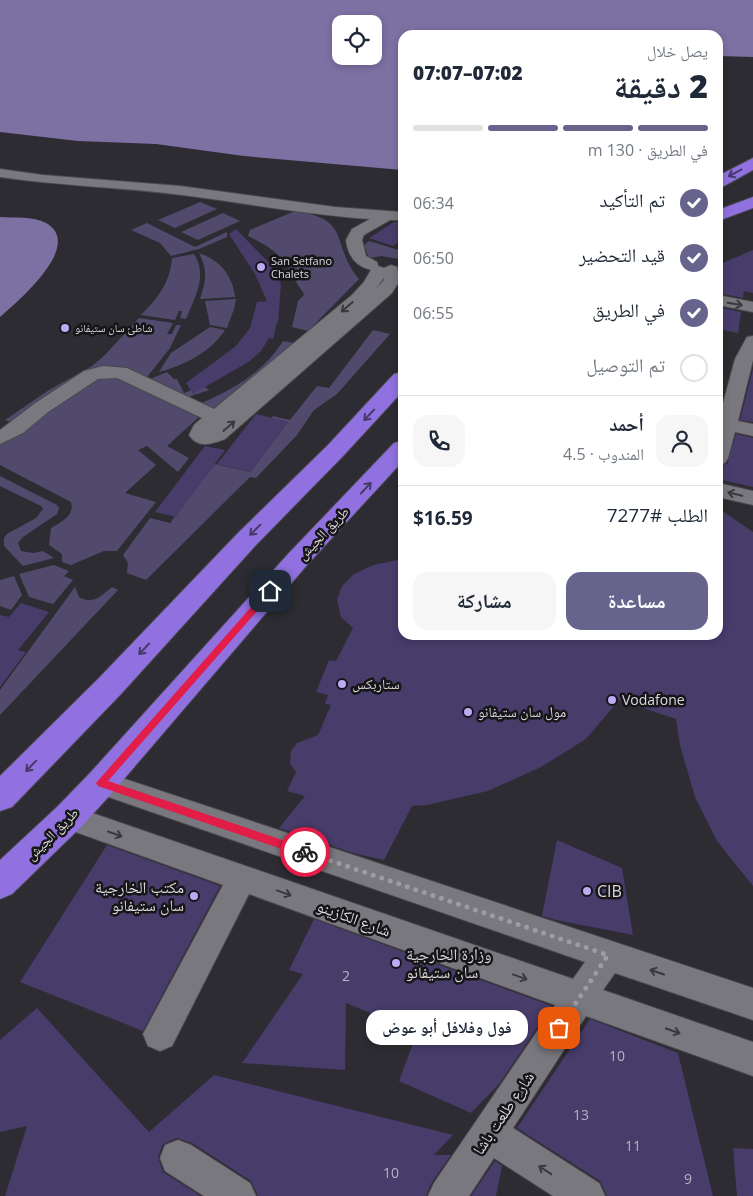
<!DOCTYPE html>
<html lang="ar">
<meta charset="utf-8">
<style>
body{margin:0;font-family:"Open Sans","Noto Naskh Arabic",sans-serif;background:#f6f6f7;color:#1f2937;direction:rtl;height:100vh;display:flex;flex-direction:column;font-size:19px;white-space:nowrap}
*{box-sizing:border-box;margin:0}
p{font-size:16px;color:#747a83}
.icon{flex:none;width:28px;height:28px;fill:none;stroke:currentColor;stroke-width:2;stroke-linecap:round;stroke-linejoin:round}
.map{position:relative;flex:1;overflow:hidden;direction:ltr}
.details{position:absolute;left:398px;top:30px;width:325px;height:610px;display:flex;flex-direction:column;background:#fff;border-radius:15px;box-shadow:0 2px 8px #0003;direction:rtl}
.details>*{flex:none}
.buttons{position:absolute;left:332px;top:15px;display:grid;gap:10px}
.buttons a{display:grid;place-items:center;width:50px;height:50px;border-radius:10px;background:#fff;box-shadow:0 2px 8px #0003;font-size:25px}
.pin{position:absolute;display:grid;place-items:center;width:42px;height:42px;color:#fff;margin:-21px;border-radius:10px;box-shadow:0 2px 8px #0006}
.courier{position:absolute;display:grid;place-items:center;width:50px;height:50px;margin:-25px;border:4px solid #e11d48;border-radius:50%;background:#fff;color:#222;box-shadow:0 1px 6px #0007}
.bubble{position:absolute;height:35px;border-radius:15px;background:#fff;box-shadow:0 2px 8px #0003;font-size:16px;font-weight:800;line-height:35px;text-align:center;direction:rtl}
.head em{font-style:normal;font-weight:800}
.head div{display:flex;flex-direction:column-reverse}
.head{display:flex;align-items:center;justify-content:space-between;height:85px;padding:0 15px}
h1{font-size:32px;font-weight:800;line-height:38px}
.bar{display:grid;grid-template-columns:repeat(4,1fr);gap:8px 5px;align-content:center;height:60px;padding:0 15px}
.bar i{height:6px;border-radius:4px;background:#e0e1e3}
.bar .current{background:#66638d}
.bar p{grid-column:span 4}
.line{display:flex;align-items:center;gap:12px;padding:0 15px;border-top:1px solid #e0e1e3}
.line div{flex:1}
.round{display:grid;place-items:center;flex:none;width:52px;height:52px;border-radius:15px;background:#f6f6f7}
ol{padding:0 15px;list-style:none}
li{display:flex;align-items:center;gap:15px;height:55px}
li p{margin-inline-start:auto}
li .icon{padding:5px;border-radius:50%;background:#66638d;color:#fff;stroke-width:4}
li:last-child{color:#747a83}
li i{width:28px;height:28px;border:2px solid #e0e1e3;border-radius:50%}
.cta{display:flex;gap:10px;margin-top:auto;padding:10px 15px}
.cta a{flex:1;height:58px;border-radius:15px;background:#66638d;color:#fff;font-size:20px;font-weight:800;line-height:58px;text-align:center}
.cta a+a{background:#f6f6f7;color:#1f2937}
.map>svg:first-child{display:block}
.green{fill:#524a6c}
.water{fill:#7d71a4;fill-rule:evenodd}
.building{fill:#483c6b}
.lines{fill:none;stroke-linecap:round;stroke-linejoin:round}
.minor-casing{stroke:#49484d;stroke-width:2}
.highway-casing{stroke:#49484d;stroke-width:2}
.minor{fill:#79787e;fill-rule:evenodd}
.highway{fill:#9171e0;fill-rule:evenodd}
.oneway{stroke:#473a68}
.oneway2{stroke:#39383c}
.route{fill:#e11d48}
.done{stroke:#9d9ca1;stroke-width:5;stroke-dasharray:0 9}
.poi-dot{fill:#bcaaf6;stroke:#161518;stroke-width:2}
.labels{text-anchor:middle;stroke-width:5;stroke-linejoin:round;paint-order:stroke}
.far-poi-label{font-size:11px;fill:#dad9dd;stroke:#161518;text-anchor:start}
.street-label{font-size:14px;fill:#dad9dd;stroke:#161518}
.poi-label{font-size:14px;fill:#dad9dd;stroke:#161518;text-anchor:start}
.near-number-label{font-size:14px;fill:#b6b2c0}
.near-poi-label{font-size:16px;fill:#dad9dd;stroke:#161518;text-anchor:start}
.near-street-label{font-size:16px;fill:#dad9dd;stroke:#161518}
</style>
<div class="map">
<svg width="753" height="1196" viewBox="0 0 753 1196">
<rect width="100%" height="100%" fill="#2d2c32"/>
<g class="green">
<path d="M200 202 217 209 175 228 158 220Z"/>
<path d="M295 211C353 219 330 245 359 279L308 331 292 327 298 301 304 295C303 290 300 289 298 285 283 257 277 250 248 236L250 230Z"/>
<path d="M223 213 240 221 198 240 181 232Z"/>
<path d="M147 223 195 247 227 232V237L199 249 171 256 160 243 131 230Z"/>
<path d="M369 241 402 251V255L398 259 382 256 369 258 364 245Z"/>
<path d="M199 253C220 260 233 276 235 297L200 299C206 282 208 270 199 253Z"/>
<path d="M194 254C208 276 195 297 186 319L180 318 182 311H179L175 320 141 315C158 298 170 283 172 258Z"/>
<path d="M236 299 234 309 227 328 210 325 205 301Z"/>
<path d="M139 318 173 323 167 334H172L176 325H181L170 348 144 381 112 369 11 422 5 420 49 390 92 366 105 355Z"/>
<path d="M210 327 225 330C210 353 184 365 159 372L171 353Z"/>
<path d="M373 330 390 334 337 394 314 410 297 435 256 478 250 477 146 580 127 573 128 563 123 555 150 518 170 523 215 464 250 472 288 422 275 419 267 430 269 422 273 416 290 420 317 386 329 388Z"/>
<path d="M283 341 300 344 211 411 197 405C231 391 263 373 283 341Z"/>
<path d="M167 372 174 379H177L184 393 203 386 209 390 188 397 150 379Z"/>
<path d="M113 374 200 416 167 446 189 458 178 472 147 446 138 450 156 465 125 493 156 502 117 551H104L71 565 62 562V554L49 545 51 528C61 522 75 516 71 502L0 465V442L93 378Z"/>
<path d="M0 476 57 505 59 508 57 514 23 537 18 543 21 551 33 553 43 551 54 558 23 566 4 546V538L7 534 36 518 43 509 41 506 0 486Z"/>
<path d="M54 565 69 571 64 576 73 580 53 604 29 597 19 574Z"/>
<path d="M14 576 22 595 11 610 0 606V580Z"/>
<path d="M75 587 79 597C93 605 101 596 112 587L118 590 0 715V690Z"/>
</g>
<g class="water">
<path d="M0 0H753V57L718 56V35H402V170L244 156 156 144 78 141 0 132ZM341 24H374V56H341Z"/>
<path d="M0 217C14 218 33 216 46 223 85 245 17 302 0 317Z"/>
</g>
<g class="building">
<path d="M394 222H402V240L393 246 369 238Z"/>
<path d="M236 229 271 265 278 277 281 284 278 324 277 321 273 339 269 338 261 351 250 361 193 394 186 383 236 346 250 328 257 302 267 301 255 274 229 234Z"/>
<path d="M753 250V293L744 291 743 298 718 293V265Z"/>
<path d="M718 307 741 312 738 333 718 329Z"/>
<path d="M753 369V422L740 420Z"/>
<path d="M256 414 288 422 250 472 217 464Z"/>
<path d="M736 434 753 438V487L718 479V466L727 464Z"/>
<path d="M205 446 225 450 176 517 155 512Z"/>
<path d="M718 508 753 532V886L717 841 695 797 680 745 676 719 619 700 586 739 541 767 488 791 427 805 412 806 384 860 353 853 279 828 305 796 287 791 296 772 290 764 291 751 297 743 318 735 331 705 325 704 328 695 316 692 329 660 336 661 353 628 341 617 337 600 342 586 354 574 373 565 402 559V635H718Z"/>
<path d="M21 603 49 612 18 650 26 652 0 687V615L9 617Z"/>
<path d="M557 840 622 868 633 935 556 920 542 916Z"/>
<path d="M107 845 220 886 143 1031 20 982Z"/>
<path d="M314 919 431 962 552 1006 499 1084 471 1113 399 1081 417 1032 346 1003 345 1070 242 1063 303 974 289 970Z"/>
<path d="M37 1008 149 1132 214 1075 453 1135 434 1155H451L432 1182 426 1196H258L251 1181 192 1143 177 1138 163 1144 158 1157 163 1172 201 1196H5L27 1126 0 1132V1040Z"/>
<path d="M590 1019 678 1053 713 1196H607L600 1181 517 1128Z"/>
<path d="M733 1148 753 1149V1196H737Z"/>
<path d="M495 1161 502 1166 496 1196H471Z"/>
</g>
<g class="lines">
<g class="minor-casing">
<g id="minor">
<path d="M0 169 43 175 180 186 335 207 402 212V220H390L364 235 362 240 366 256 377 262 378 266 384 268 391 265 397 267 400 280 392 293 225 439C212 444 198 449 189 435L194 425 202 418 117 378 98 379 48 412 23 433 0 444V430L34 404 84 371 103 366 127 368 214 409 352 295 364 282 371 270C355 266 348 256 346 240L352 229 370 219C307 215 245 203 182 195 121 187 60 186 0 177ZM383 277 384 280 376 289 383 279Z"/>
<path d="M718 295 753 302V312L718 305Z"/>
<path d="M753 336V360L738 421 753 424V436L735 432 728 458 725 463 718 464V422L735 359 747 337Z"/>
<path d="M718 483 753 491V505L718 497Z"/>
<path d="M101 771 753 988V1020L615 973 603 990 753 1042V1076L586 1016 513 1128 599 1183 605 1196H553L494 1158 469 1196H428L434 1183 555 1005 249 894 172 1046 160 1051 148 1046 143 1034 223 885 59 826 55 817 59 808 69 805 573 979 585 962 91 791 87 783 91 775Z"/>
<path d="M178 1140 191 1145 250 1183 256 1196H204L165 1171 160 1158 165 1145Z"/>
</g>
</g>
<g class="highway-casing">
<g id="highway">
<path d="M753 158V170L724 186 718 187V176Z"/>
<path d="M753 197V208L718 221V210Z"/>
<path d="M402 372V392L344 455 256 545 121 694 12 807 0 811V776L99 678 238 533 328 445 394 374Z"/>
<path d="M402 441V462L307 565 112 793 81 827 12 894 0 899V860L57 807 90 773 289 553 394 443Z"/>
</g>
</g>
<use href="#minor" class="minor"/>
<use href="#highway" class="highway"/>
</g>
<defs><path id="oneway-shaft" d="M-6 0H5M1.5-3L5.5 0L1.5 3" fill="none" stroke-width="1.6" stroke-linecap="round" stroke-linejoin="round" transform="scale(1.25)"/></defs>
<g class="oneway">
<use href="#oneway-shaft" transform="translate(735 173) rotate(152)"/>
<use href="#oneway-shaft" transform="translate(369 415) rotate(133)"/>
<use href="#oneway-shaft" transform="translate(366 488) rotate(-47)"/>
<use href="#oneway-shaft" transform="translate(255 530) rotate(135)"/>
<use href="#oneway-shaft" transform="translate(144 649) rotate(133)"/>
<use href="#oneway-shaft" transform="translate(31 766) rotate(134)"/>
</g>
<g class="oneway2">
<use href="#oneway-shaft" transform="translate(735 304) rotate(10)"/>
<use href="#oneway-shaft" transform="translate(347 307) rotate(139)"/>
<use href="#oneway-shaft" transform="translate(229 426) rotate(-41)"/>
<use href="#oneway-shaft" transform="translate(735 494) rotate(-167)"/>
<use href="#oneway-shaft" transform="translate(115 834) rotate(19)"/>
<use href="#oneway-shaft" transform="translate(284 893) rotate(20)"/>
<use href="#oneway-shaft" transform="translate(657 972) rotate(-161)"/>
<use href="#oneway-shaft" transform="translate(520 977) rotate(20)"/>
<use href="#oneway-shaft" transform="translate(673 1031) rotate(19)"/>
<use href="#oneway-shaft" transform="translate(545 1170) rotate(-147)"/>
</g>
<path class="route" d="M270 588 273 589V593L108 781 309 849V855L305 857 98 786 96 783 267 589Z"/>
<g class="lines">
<path class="done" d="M305 852 608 955 559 1028"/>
</g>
<g class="poi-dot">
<circle cx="261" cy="267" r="5"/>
<circle cx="65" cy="328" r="5"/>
<circle cx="342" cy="684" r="5"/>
<circle cx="612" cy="700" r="5"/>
<circle cx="468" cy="712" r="5"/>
<circle cx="587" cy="891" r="5"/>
<circle cx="194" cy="896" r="5"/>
<circle cx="396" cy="963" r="5"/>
</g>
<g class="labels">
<g class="far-poi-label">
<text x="271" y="265">San Setfano<tspan x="271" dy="13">Chalets</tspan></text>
<text x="75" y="332">شاطئ سان ستيفانو</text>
</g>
<g class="street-label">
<text transform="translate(323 533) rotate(-46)" y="5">طريق الجيش</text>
<text transform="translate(52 834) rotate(-45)" y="5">طريق الجيش</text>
</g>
<g class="poi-label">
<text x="352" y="689">ستاربكس</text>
<text x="622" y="705">Vodafone</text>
<text x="478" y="717">مول سان ستيفانو</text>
</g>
<g class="near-number-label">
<text x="346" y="981">2</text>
<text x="617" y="1061">10</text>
<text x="581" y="1120">13</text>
<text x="633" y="1151">11</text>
<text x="391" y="1178">10</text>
<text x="688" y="1184">9</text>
</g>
<g class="near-poi-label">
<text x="184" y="893" text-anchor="end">مكتب الخارجية<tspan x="184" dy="18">سان ستيفانو</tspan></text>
<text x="597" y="897">CIB</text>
<text x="406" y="960">وزارة الخارجية<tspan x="406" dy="18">سان ستيفانو</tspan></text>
</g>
<g class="near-street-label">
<text transform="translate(354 918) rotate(20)" y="6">شارع الكازينو</text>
<text transform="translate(503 1113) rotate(-56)" y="6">شارع طلعت باشا</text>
</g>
</g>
</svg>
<div class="buttons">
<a><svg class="icon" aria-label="locate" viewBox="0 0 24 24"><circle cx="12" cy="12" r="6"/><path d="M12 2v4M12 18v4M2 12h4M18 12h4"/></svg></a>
</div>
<div class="pin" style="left:559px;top:1028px;background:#ea580c"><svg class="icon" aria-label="bag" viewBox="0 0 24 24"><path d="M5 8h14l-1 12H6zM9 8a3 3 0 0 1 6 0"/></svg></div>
<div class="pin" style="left:270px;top:591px;background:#1f2937"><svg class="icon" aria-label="home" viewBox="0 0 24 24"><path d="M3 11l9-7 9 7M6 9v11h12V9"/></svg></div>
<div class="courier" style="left:305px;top:852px"><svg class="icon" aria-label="bike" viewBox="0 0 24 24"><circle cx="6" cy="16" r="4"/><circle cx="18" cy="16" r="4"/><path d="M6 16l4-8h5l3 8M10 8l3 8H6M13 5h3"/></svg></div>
<div class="bubble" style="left:366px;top:1010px;width:162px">فول وفلافل أبو عوض</div>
<section class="details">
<div class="head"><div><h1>2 دقيقة</h1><p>يصل خلال</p></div><em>07:02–07:07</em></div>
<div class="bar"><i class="current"></i><i class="current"></i><i class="current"></i><i></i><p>في الطريق · 130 m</p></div>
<ol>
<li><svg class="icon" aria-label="check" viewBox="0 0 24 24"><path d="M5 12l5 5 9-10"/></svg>تم التأكيد<p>06:34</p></li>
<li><svg class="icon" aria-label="check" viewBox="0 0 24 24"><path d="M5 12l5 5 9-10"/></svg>قيد التحضير<p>06:50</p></li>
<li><svg class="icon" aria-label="check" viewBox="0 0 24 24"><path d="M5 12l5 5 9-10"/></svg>في الطريق<p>06:55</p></li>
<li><i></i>تم التوصيل</li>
</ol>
<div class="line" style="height:90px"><a class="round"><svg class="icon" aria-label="person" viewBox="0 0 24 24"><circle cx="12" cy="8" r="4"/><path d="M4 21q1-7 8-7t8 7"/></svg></a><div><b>أحمد</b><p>المندوب · 4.5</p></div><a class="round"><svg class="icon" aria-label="phone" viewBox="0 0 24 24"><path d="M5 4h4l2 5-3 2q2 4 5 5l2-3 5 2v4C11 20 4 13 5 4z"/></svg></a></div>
<div class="line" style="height:65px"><div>الطلب #7277</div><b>$16.59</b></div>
<div class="cta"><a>مساعدة</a><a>مشاركة</a></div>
</section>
</div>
